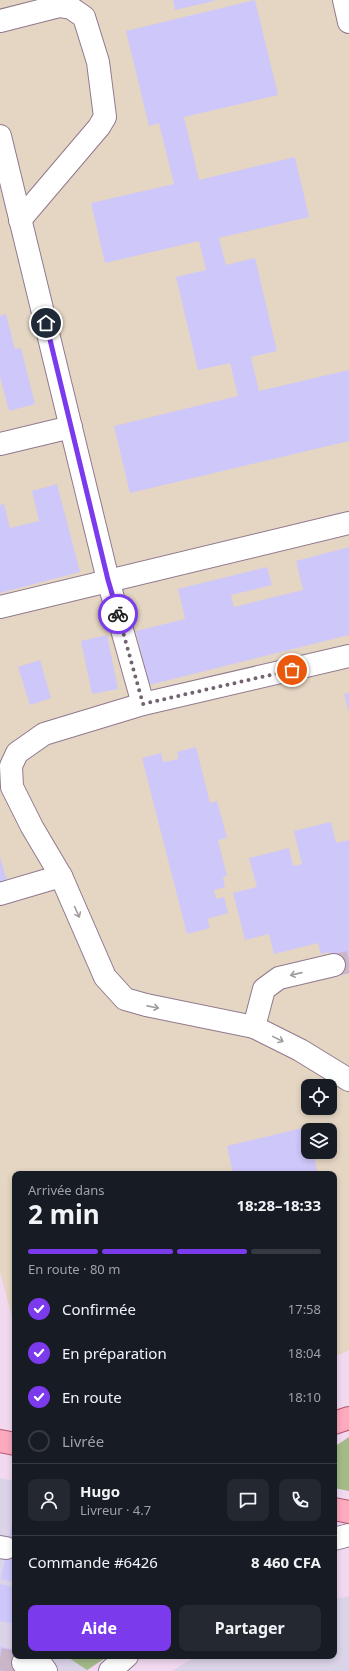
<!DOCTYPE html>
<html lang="fr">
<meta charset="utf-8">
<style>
body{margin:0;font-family:"Noto Sans",sans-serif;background:#242831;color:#f1f3f6;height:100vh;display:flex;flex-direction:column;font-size:15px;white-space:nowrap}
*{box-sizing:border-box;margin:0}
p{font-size:13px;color:#9ea1a6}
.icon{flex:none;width:22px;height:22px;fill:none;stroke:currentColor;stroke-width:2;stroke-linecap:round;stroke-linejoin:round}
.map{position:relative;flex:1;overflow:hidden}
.side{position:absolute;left:12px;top:1171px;width:325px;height:488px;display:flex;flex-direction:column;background:#171b24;border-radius:8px;box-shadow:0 2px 6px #0003}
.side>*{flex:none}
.buttons{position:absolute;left:301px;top:1079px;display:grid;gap:8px}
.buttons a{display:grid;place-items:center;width:36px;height:36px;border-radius:8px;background:#171b24;box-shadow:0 2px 6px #0003;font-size:20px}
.pin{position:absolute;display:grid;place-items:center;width:34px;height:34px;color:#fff;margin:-17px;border:2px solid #fff;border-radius:50%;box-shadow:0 1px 4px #0007}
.courier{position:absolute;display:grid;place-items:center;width:40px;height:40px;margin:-20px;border:3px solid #7c3aed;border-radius:50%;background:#fff;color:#222;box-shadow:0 1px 5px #0007}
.head em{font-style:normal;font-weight:700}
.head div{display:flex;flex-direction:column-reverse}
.head{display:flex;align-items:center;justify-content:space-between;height:68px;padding:0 16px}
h1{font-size:26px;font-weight:700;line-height:30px}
.bar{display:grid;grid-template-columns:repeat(4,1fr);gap:6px 4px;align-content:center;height:48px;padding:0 16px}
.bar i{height:5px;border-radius:3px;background:#363941}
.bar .on{background:#7c3aed}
.bar p{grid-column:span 4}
.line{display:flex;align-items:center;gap:10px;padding:0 16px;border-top:1px solid #363941}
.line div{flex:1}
.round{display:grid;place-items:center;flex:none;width:42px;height:42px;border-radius:8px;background:#242831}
ol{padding:0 16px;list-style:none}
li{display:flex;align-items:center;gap:12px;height:44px}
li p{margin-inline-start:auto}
li .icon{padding:4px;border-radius:50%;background:#7c3aed;color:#fff;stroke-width:4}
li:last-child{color:#9ea1a6}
li i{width:22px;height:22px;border:2px solid #363941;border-radius:50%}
.button{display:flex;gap:8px;margin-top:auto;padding:8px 16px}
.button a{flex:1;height:46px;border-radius:8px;background:#7c3aed;color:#fff;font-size:16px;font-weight:700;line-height:46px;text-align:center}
.button a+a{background:#242831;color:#f1f3f6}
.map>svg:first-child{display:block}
.commercial{fill:#dbd4e9}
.medical{fill:#e5d6c3;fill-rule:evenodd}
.green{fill:#a4ba87}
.building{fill:#cec7fa}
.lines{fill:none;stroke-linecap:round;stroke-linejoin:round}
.minor-tunnel{stroke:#cbb5c9;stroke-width:22;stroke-dasharray:22 11;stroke-linecap:butt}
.minor-casing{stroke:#90798e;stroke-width:24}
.major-casing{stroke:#b35771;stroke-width:24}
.minor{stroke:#fff;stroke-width:22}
.major{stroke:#fdaabf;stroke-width:22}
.oneway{stroke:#a19ca0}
.done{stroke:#736371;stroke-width:4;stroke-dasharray:0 7.2}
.route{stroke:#7c3aed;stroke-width:5}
</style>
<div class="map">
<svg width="349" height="1671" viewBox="0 0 349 1671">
<rect width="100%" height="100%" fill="#f2d9f0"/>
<g class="commercial">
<path d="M0 1478 15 1481V1656H108L87 1671H0Z"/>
<path d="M349 1596V1671H172L196 1656H334V1599Z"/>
</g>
<path class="medical" d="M0 0H349V1350L334 1357V1174H15V1328L0 1272ZM308 1086H330V1108H308ZM308 1130H330V1152H308Z"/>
<g class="green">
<path d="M349 1437V1491L334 1488V1447Z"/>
<path d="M66 1656H108L87 1670Z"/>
</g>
<g class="building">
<path d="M173 0H214V1L175 10Z"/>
<path d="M255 0 278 95 184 117 199 180 295 157 309 217 219 238 226 265 255 258 277 351 251 357 259 391 349 370V441L130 493 114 426 238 396 230 363 198 370 176 277 206 270 199 241 105 263 91 203 174 184 159 123 149 126 126 31Z"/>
<path d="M6 314 15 349 21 348 35 404 9 411 0 377V316Z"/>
<path d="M57 484 80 572 0 593V505L4 504 10 528 39 521 32 491Z"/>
<path d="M349 547V635L149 685 136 631 185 619 178 589 267 567 272 585 231 595 234 607 303 590 296 561Z"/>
<path d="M107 635 118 689 92 694 81 641Z"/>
<path d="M40 660 51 698 30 705 18 667Z"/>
<path d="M349 693V710H348L344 694Z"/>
<path d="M196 747 210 803 217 801 227 838 218 840 227 876 223 877 225 887 214 890 216 899 224 897 228 913 207 919 210 928 187 934 142 758 161 753 163 762 179 759 177 752Z"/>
<path d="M331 822 336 843 349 840V973L336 977 330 952 321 954 318 943 274 954 269 934 245 940 233 893 257 887 249 858 289 848 293 866 302 864 294 831Z"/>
<path d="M0 857 7 881 0 883Z"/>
<path d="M307 1127 308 1152H313L318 1174H233L227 1146Z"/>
<path d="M12 1523H15V1582L1 1579Z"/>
<path d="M0 1584 15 1587V1624L0 1621Z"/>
<path d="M0 1647 15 1649V1656L22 1671H0Z"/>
</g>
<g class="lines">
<g class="minor-tunnel">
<path d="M334 965 349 962"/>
<path d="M0 1659 23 1663"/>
</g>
<g class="minor-casing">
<g id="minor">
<path d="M344 0 349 22"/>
<path d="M0 21 59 6 71 8 84 17 98 62 105 117 99 127 20 220"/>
<path d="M0 136 108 580 143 704"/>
<path d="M0 444 71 427"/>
<path d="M0 607 349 523"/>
<path d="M349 656 143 704 44 734 17 753 11 766 12 787 32 827 61 876 105 977 125 999 146 1005 254 1027 300 1050 349 1080"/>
<path d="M0 894 61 876"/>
<path d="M254 1027 264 989 279 978 334 965"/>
<path d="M334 1539 349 1535"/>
<path d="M0 1547 6 1548"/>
<path d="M23 1663 41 1664 46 1671"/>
<path d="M110 1671 127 1656"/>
</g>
</g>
<g class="major-casing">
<g id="major">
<path d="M334 1423 349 1418"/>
<path d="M0 1441 15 1444"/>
<path d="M334 1509 349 1512"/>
</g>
</g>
<use href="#minor" class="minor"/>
<use href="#major" class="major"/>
</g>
<defs><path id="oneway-shaft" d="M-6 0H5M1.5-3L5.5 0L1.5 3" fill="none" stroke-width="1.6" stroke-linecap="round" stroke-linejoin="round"/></defs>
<g class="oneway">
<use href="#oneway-shaft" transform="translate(77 912) rotate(66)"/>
<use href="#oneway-shaft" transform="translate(296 974) rotate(167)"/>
<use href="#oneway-shaft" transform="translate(153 1007) rotate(11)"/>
<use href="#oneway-shaft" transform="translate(278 1039) rotate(26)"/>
</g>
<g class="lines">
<path class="done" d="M118 614 143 704 292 670"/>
<path class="route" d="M46 323 108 580 118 614"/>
</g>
</svg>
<div class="buttons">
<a><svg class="icon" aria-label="locate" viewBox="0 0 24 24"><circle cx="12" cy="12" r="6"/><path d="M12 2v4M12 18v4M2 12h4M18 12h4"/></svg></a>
<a><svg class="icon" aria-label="layers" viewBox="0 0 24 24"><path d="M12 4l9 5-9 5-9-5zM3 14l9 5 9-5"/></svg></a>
</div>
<div class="pin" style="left:292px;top:670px;background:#ea580c"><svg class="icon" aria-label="bag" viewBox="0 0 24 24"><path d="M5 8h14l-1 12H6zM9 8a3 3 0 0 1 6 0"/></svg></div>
<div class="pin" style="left:46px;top:323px;background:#1f2937"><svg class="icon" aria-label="home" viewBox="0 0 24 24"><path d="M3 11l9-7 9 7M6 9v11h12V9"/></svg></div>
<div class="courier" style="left:118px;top:614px"><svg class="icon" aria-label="bike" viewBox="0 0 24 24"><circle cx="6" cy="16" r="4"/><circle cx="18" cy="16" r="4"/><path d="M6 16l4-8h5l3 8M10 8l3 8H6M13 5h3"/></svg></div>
<section class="side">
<div class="head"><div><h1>2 min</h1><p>Arrivée dans</p></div><em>18:28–18:33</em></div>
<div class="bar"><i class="on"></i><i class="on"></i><i class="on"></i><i></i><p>En route · 80 m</p></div>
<ol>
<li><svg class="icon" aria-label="check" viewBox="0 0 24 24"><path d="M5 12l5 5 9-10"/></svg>Confirmée<p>17:58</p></li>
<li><svg class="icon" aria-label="check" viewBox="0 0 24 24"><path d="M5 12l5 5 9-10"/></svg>En préparation<p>18:04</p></li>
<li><svg class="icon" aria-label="check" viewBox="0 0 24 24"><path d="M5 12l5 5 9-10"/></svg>En route<p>18:10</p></li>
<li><i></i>Livrée</li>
</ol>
<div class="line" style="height:72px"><a class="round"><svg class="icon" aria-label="person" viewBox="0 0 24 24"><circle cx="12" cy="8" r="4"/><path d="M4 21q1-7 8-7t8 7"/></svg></a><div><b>Hugo</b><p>Livreur · 4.7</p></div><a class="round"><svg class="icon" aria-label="chat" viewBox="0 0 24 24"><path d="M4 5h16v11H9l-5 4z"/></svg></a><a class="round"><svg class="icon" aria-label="phone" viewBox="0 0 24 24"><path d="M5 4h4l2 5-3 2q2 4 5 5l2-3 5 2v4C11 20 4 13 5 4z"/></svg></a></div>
<div class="line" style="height:52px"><div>Commande #6426</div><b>8 460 CFA</b></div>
<div class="button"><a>Aide</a><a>Partager</a></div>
</section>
</div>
